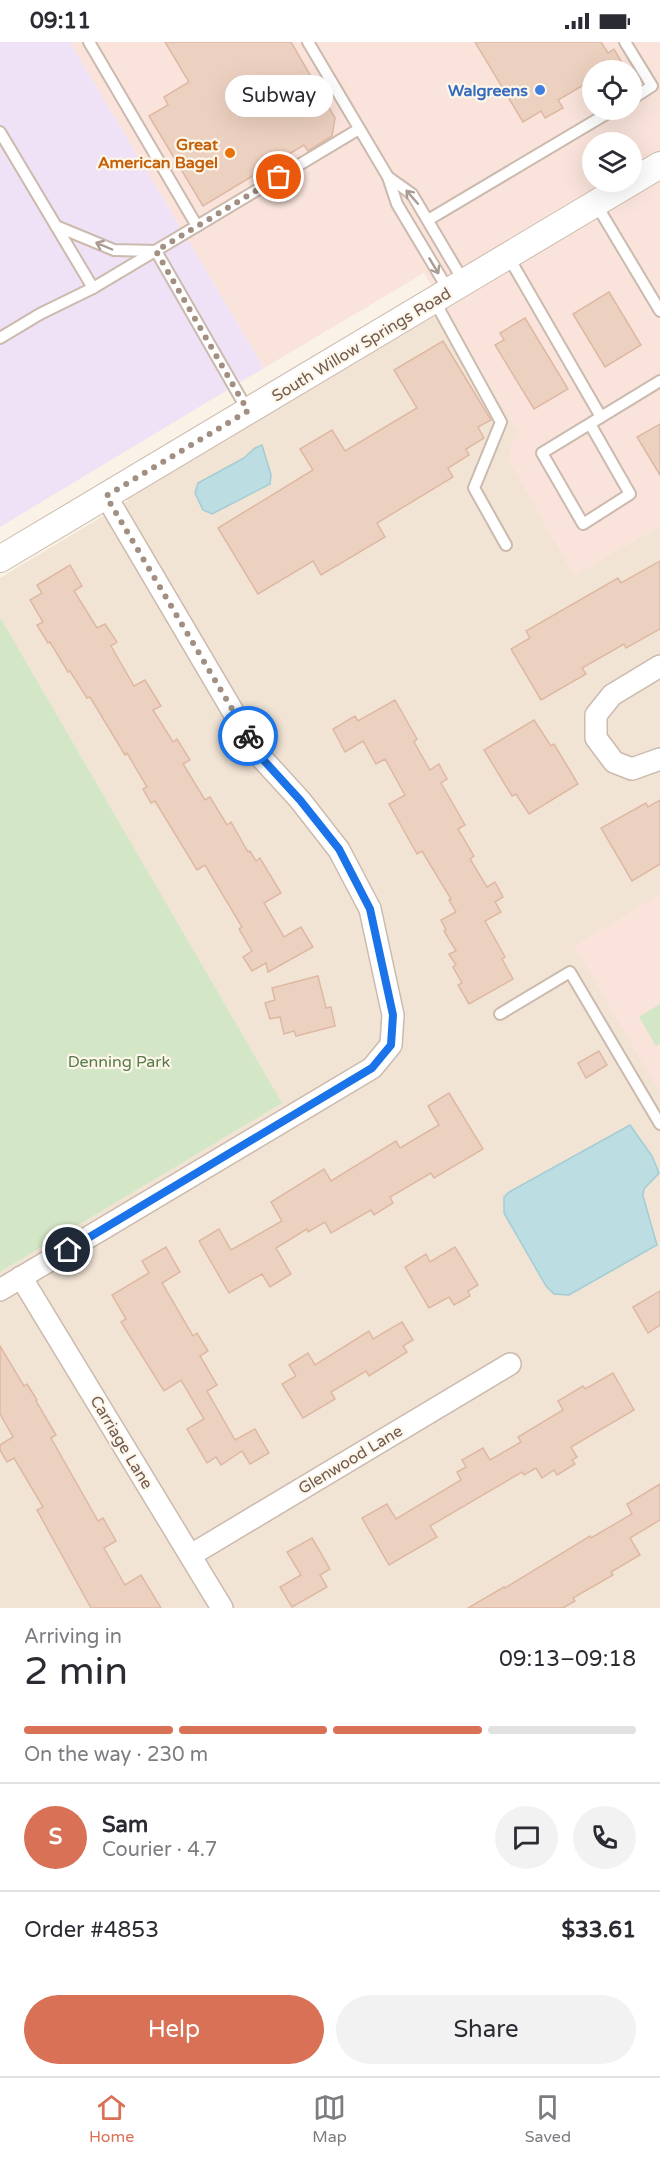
<!DOCTYPE html>
<meta charset="utf-8">
<style>
body{margin:0;font-family:"Varela Round",sans-serif;background:#f2f2f3;color:#2b2b33;height:100vh;display:flex;flex-direction:column;font-size:22px;white-space:nowrap}
*{box-sizing:border-box;margin:0}
p{font-size:20px;color:#7c7c81}
.icon{flex:none;width:33px;height:33px;fill:none;stroke:currentColor;stroke-width:2;stroke-linecap:round;stroke-linejoin:round}
.map{position:relative;height:1566px;overflow:hidden}
.side{display:flex;flex-direction:column;background:#fff;flex:1}
.side>*{flex:none}
.controls{position:absolute;left:582px;top:18px;display:grid;gap:12px}
.controls a{display:grid;place-items:center;width:60px;height:60px;border-radius:50%;background:#fff;box-shadow:0 6px 24px #0002;font-size:30px}
.pin{position:absolute;display:grid;place-items:center;width:51px;height:51px;color:#fff;margin:-26px;border:3px solid #fff;border-radius:50%;box-shadow:0 2px 6px #0007}
.courier{position:absolute;display:grid;place-items:center;width:60px;height:60px;margin:-30px;border:4px solid #1a73e8;border-radius:50%;background:#fff;color:#222;box-shadow:0 2px 8px #0007}
.bubble{position:absolute;height:42px;border-radius:21px;background:#fff;box-shadow:0 6px 24px #0002;font-size:20px;font-weight:600;line-height:42px;text-align:center}
.overview em{font-style:normal;font-weight:600}
.overview div{display:flex;flex-direction:column-reverse}
.overview{display:flex;align-items:center;justify-content:space-between;height:102px;padding:0 24px}
h1{font-size:39px;font-weight:600;line-height:45px}
.bar{display:grid;grid-template-columns:repeat(4,1fr);gap:9px 6px;align-content:center;height:72px;padding:0 24px}
.bar i{height:8px;border-radius:4px;background:#e1e1e2}
.bar .selected{background:#d97156}
.bar p{grid-column:span 4}
.line{display:flex;align-items:center;gap:15px;padding:0 24px;border-top:2px solid #e1e1e2}
.line div{flex:1}
.round{display:grid;place-items:center;flex:none;width:63px;height:63px;border-radius:32px;background:#f2f2f3}
.cta{display:flex;gap:12px;margin-top:auto;padding:12px 24px}
.cta a{flex:1;height:69px;border-radius:36px;background:#d97156;color:#fff;font-size:24px;font-weight:600;line-height:69px;text-align:center}
.cta a+a{background:#f2f2f3;color:#2b2b33}
.status{display:flex;justify-content:space-between;align-items:center;height:42px;padding:0 30px;background:#fff;direction:ltr}
.status svg{height:16px;fill:currentColor}
.menu{display:flex;justify-content:space-around;align-items:center;height:84px;border-top:2px solid #e1e1e2;background:#fff;font-size:16px;color:#7c7c81}
.menu a{display:grid;justify-items:center;gap:3px}
.menu .selected{color:#d97156}
.map>svg:first-child{display:block}
.residential{fill:#f1e4d5}
.commercial{fill:#f9e3da;fill-rule:evenodd}
.education{fill:#efe2f6}
.green{fill:#d3e6c5}
.water{fill:#bcdde2;stroke:#a3ccd3;stroke-width:1.5}
.building{fill:#edd1c0;stroke:#deb8a2;stroke-width:1.5}
.lines{fill:none;stroke-linecap:round;stroke-linejoin:round}
.service-casing{stroke:#cbbaad;stroke-width:14}
.minor-casing{stroke:#cbbaad;stroke-width:24}
.tertiary-casing{stroke:#cbbaad;stroke-width:28}
.service{stroke:#fff;stroke-width:10}
.minor{stroke:#fff;stroke-width:21}
.tertiary{stroke:#fff;stroke-width:26}
.oneway{stroke:#aa9b94}
.done{stroke:#a18f83;stroke-width:6;stroke-dasharray:0 10.8}
.route{stroke:#1a73e8;stroke-width:8}
.shop-dot{fill:#3f7fe0;stroke:#fdf6eb;stroke-width:2}
.food-dot{fill:#e8710a;stroke:#fdf6eb;stroke-width:2}
.labels{text-anchor:middle;stroke-width:4.5;stroke-linejoin:round;paint-order:stroke}
.shop-label{font-size:16px;font-weight:bold;fill:#366cbe;stroke:#fdf6eb;text-anchor:end}
.food-label{font-size:16px;font-weight:bold;fill:#c56008;stroke:#fdf6eb;text-anchor:end}
.street-label{font-size:16px;fill:#71594d;stroke:#fdf6eb}
.park-label{font-size:16px;fill:#587b49;stroke:#fdf6eb}
</style>
<div class="status"><b>09:11</b><svg viewBox="0 0 49 12"><path d="M0 12V9h3v3zM5 12V6h3v6zM10 12V3h3v9zM15 12V0h3v12zM26 1h20v11H26zM47 4h2v5h-2z"/></svg></div>
<div class="map">
<svg width="660" height="1566" viewBox="0 0 660 1566">
<rect width="100%" height="100%" fill="#faf2e6"/>
<path class="residential" d="M441 259 517 388 574 533 660 484V1566H0V1230L281 1061 0 575V536L128 459 123 452Z"/>
<g class="commercial">
<path d="M70 0H660V484L574 534 507 416 517 388 424 231 264 326ZM592 28H632V68H592ZM592 100H632V140H592Z"/>
<path d="M660 852V1051L574 904Z"/>
</g>
<path class="education" d="M0 0H70L264 326 0 485Z"/>
<g class="green">
<path d="M0 575 282 1061 0 1230Z"/>
<path d="M660 962V1002L656 1004 639 975Z"/>
</g>
<g class="water">
<path d="M262 403 271 433 270 442 212 472 203 468 195 451 198 441 244 416 255 406Z"/>
<path d="M630 1083 652 1114 659 1131 644 1147 643 1154 657 1203 569 1253 554 1252 546 1244 504 1171V1155L509 1150Z"/>
</g>
<g class="building">
<path d="M165 0H291L335 76 332 94 308 109 304 103 203 164 149 74 168 63 164 55 189 40Z"/>
<path d="M475 0H601L608 11 614 7 626 28H592V38L558 58 563 66 545 76 541 69 523 80Z"/>
<path d="M609 250 641 303 605 325 573 272Z"/>
<path d="M525 276 568 347 534 367 495 303 504 298 500 291Z"/>
<path d="M443 299 491 378 478 385 484 396 466 407 469 413 448 426 453 435 377 481 385 495 321 533 313 519 258 552 218 486 313 428 300 407 332 388 345 409 417 366 394 328Z"/>
<path d="M660 382V433L637 395Z"/>
<path d="M660 519V587L626 606 624 602 582 626 586 632 541 658 511 607 530 596 526 589 618 536 621 541Z"/>
<path d="M70 523 82 544 74 549 97 586 105 582 117 600 111 604 134 644 145 638 161 664 153 668 173 700 177 697 190 718 183 722 205 758 210 755 227 783 231 780 248 810 250 809 256 819 260 816 281 851 264 861 284 895 301 885 313 905 268 930 266 921 252 929 243 915 252 909 239 887 242 885 205 823 197 828 155 759 151 761 143 747 147 745 127 711 125 713 90 655 87 656 70 629 68 630 50 600 48 601 37 583 43 580 30 558 42 551 37 543Z"/>
<path d="M395 658 417 697 414 700 430 728 439 722 447 737 441 741 465 783 458 787 474 814 470 817 487 845 495 840 503 855 495 860 501 870 485 879 505 915 502 917 513 937 469 962 458 943 462 941 453 925 456 923 449 912 456 909 444 889 446 888 441 878 456 870 449 858 451 857 422 809 417 812 389 762 405 753 385 717 376 722 363 699 345 710 333 687 355 674 358 679Z"/>
<path d="M534 678 551 704 554 702 578 742 529 772 516 752 512 754 484 708Z"/>
<path d="M660 758V822L632 839 601 786 646 761 648 765Z"/>
<path d="M318 934 326 966 331 965 335 984 296 994 294 989 284 992 280 975 270 977 265 961 275 958 272 946Z"/>
<path d="M599 1009 607 1023 586 1036 578 1021Z"/>
<path d="M449 1051 483 1107 434 1136 431 1131 390 1155 393 1161 374 1173 371 1168 331 1191 325 1180 308 1190 307 1187 276 1206 291 1232 270 1245 262 1232 229 1251 199 1199 219 1187 231 1208 282 1179 271 1160 324 1127 331 1139 396 1099 400 1106 439 1083 428 1064Z"/>
<path d="M166 1205 180 1230 162 1241 193 1294 197 1291 208 1309 200 1314 217 1343 207 1349 235 1398 255 1387 269 1411 250 1422 242 1409 221 1423 216 1415 207 1421 187 1387 204 1377 181 1338 164 1349 121 1280 126 1277 112 1253 149 1231 142 1219Z"/>
<path d="M455 1205 478 1243 468 1249 470 1254 454 1263 449 1255 429 1266 405 1225 426 1212 430 1220Z"/>
<path d="M660 1249V1283L648 1291 633 1265Z"/>
<path d="M402 1280 413 1298 403 1304 407 1310 369 1334 366 1329 331 1350 335 1357 303 1376 282 1342 296 1334 289 1323 308 1311 315 1323 369 1289 373 1297Z"/>
<path d="M0 1304 24 1344 27 1342 37 1358 36 1359 56 1393 51 1396 98 1479 103 1476 116 1499 104 1506 125 1543 141 1533 161 1566H91L37 1468 43 1465 14 1416 7 1420 0 1408V1403L13 1395 0 1372Z"/>
<path d="M613 1331 634 1368 571 1405 577 1415 572 1418 575 1422 557 1433 554 1428 542 1436 536 1426 524 1433 522 1430 430 1484 437 1495 389 1523 362 1476 387 1462 396 1477 461 1438 457 1430 466 1425 462 1418 483 1406 490 1418 521 1400 518 1395 563 1368 558 1359 583 1344 585 1347Z"/>
<path d="M660 1442V1478L630 1496 640 1513 611 1530 613 1533 573 1556 575 1559 563 1566H468L504 1545 505 1546 590 1494 591 1496 632 1472 627 1462Z"/>
<path d="M312 1496 330 1527 320 1533 327 1545 292 1565 280 1545 301 1533 287 1510Z"/>
</g>
<g class="lines">
<g class="service-casing">
<g id="service">
<path d="M308 0 388 135 397 162 449 249"/>
<path d="M625 0 652 44 632 57"/>
<path d="M0 90 93 246"/>
<path d="M388 135 412 152 464 240"/>
<path d="M596 162 660 269"/>
<path d="M428 178 613 68"/>
<path d="M56 184 114 208 156 209"/>
<path d="M197 184 359 87"/>
<path d="M156 209 248 369"/>
<path d="M508 214 601 375 660 339"/>
<path d="M434 258 501 380 474 446 506 503"/>
<path d="M0 296 40 272 93 246 197 184 89 0"/>
<path d="M590 382 630 452 583 482 542 411 601 375"/>
<path d="M500 972 570 930 660 1082"/>
</g>
</g>
<g class="minor-casing">
<g id="minor">
<path d="M660 624 612 653 596 673V696L614 720 632 727 660 717"/>
<path d="M21 1235 222 1566"/>
<path d="M0 1248 372 1026 391 1003 393 973 370 867 339 808 300 758 258 712 106 454"/>
<path d="M191 1513 510 1322"/>
</g>
</g>
<g class="tertiary-casing">
<path id="tertiary" d="M0 517 660 123"/>
</g>
<use href="#service" class="service"/>
<use href="#minor" class="minor"/>
<use href="#tertiary" class="tertiary"/>
</g>
<defs><path id="oneway-shaft" d="M-6 0H5M1.5-3L5.5 0L1.5 3" fill="none" stroke-width="1.6" stroke-linecap="round" stroke-linejoin="round" transform="scale(1.5)"/></defs>
<g class="oneway">
<use href="#oneway-shaft" transform="translate(412 155) rotate(-131)"/>
<use href="#oneway-shaft" transform="translate(104 204) rotate(-157)"/>
<use href="#oneway-shaft" transform="translate(434 224) rotate(59)"/>
</g>
<g class="lines">
<path class="done" d="M248 694 106 454 248 369 156 209 279 135"/>
<path class="route" d="M68 1208 372 1026 391 1003 393 973 370 867 339 807 300 758 258 712 248 694"/>
</g>
<circle class="shop-dot" cx="540" cy="48" r="6"/>
<circle class="food-dot" cx="230" cy="111" r="6"/>
<g class="labels">
<g class="shop-label">
<text x="528" y="54">Walgreens</text>
</g>
<g class="food-label">
<text x="218" y="108">Great<tspan x="218" dy="18">American Bagel</tspan></text>
</g>
<g class="street-label">
<text transform="translate(361 302) rotate(-31)" y="6">South Willow Springs Road</text>
<text transform="translate(122 1400) rotate(59)" y="6">Carriage Lane</text>
<text transform="translate(350 1417) rotate(-31)" y="6">Glenwood Lane</text>
</g>
<g class="park-label">
<text x="119" y="1025">Denning Park</text>
</g>
</g>
</svg>
<div class="controls">
<a><svg class="icon" aria-label="locate" viewBox="0 0 24 24"><circle cx="12" cy="12" r="6"/><path d="M12 2v4M12 18v4M2 12h4M18 12h4"/></svg></a>
<a><svg class="icon" aria-label="layers" viewBox="0 0 24 24"><path d="M12 4l9 5-9 5-9-5zM3 14l9 5 9-5"/></svg></a>
</div>
<div class="pin" style="left:279px;top:135px;background:#ea580c"><svg class="icon" aria-label="bag" viewBox="0 0 24 24"><path d="M5 8h14l-1 12H6zM9 8a3 3 0 0 1 6 0"/></svg></div>
<div class="pin" style="left:68px;top:1208px;background:#1f2937"><svg class="icon" aria-label="home" viewBox="0 0 24 24"><path d="M3 11l9-7 9 7M6 9v11h12V9"/></svg></div>
<div class="courier" style="left:248px;top:694px"><svg class="icon" aria-label="bike" viewBox="0 0 24 24"><circle cx="6" cy="16" r="4"/><circle cx="18" cy="16" r="4"/><path d="M6 16l4-8h5l3 8M10 8l3 8H6M13 5h3"/></svg></div>
<div class="bubble" style="left:225px;top:33px;width:108px">Subway</div>
</div>
<section class="side">
<div class="overview"><div><h1>2 min</h1><p>Arriving in</p></div><em>09:13–09:18</em></div>
<div class="bar"><i class="selected"></i><i class="selected"></i><i class="selected"></i><i></i><p>On the way · 230 m</p></div>
<div class="line" style="height:108px"><b class="round" style="background:#d97156;color:#fff">S</b><div><b>Sam</b><p>Courier · 4.7</p></div><a class="round"><svg class="icon" aria-label="chat" viewBox="0 0 24 24"><path d="M4 5h16v11H9l-5 4z"/></svg></a><a class="round"><svg class="icon" aria-label="phone" viewBox="0 0 24 24"><path d="M5 4h4l2 5-3 2q2 4 5 5l2-3 5 2v4C11 20 4 13 5 4z"/></svg></a></div>
<div class="line" style="height:78px"><div>Order #4853</div><b>$33.61</b></div>
<div class="cta"><a>Help</a><a>Share</a></div>
</section>
<nav class="menu">
<a class="selected"><svg class="icon" aria-label="home" viewBox="0 0 24 24"><path d="M3 11l9-7 9 7M6 9v11h12V9"/></svg>Home</a>
<a><svg class="icon" aria-label="map" viewBox="0 0 24 24"><path d="M3 6l6-2 6 2 6-2v14l-6 2-6-2-6 2zM9 4v14M15 6v14"/></svg>Map</a>
<a><svg class="icon" aria-label="saved" viewBox="0 0 24 24"><path d="M7 4h10v16l-5-4-5 4z"/></svg>Saved</a>
</nav>
